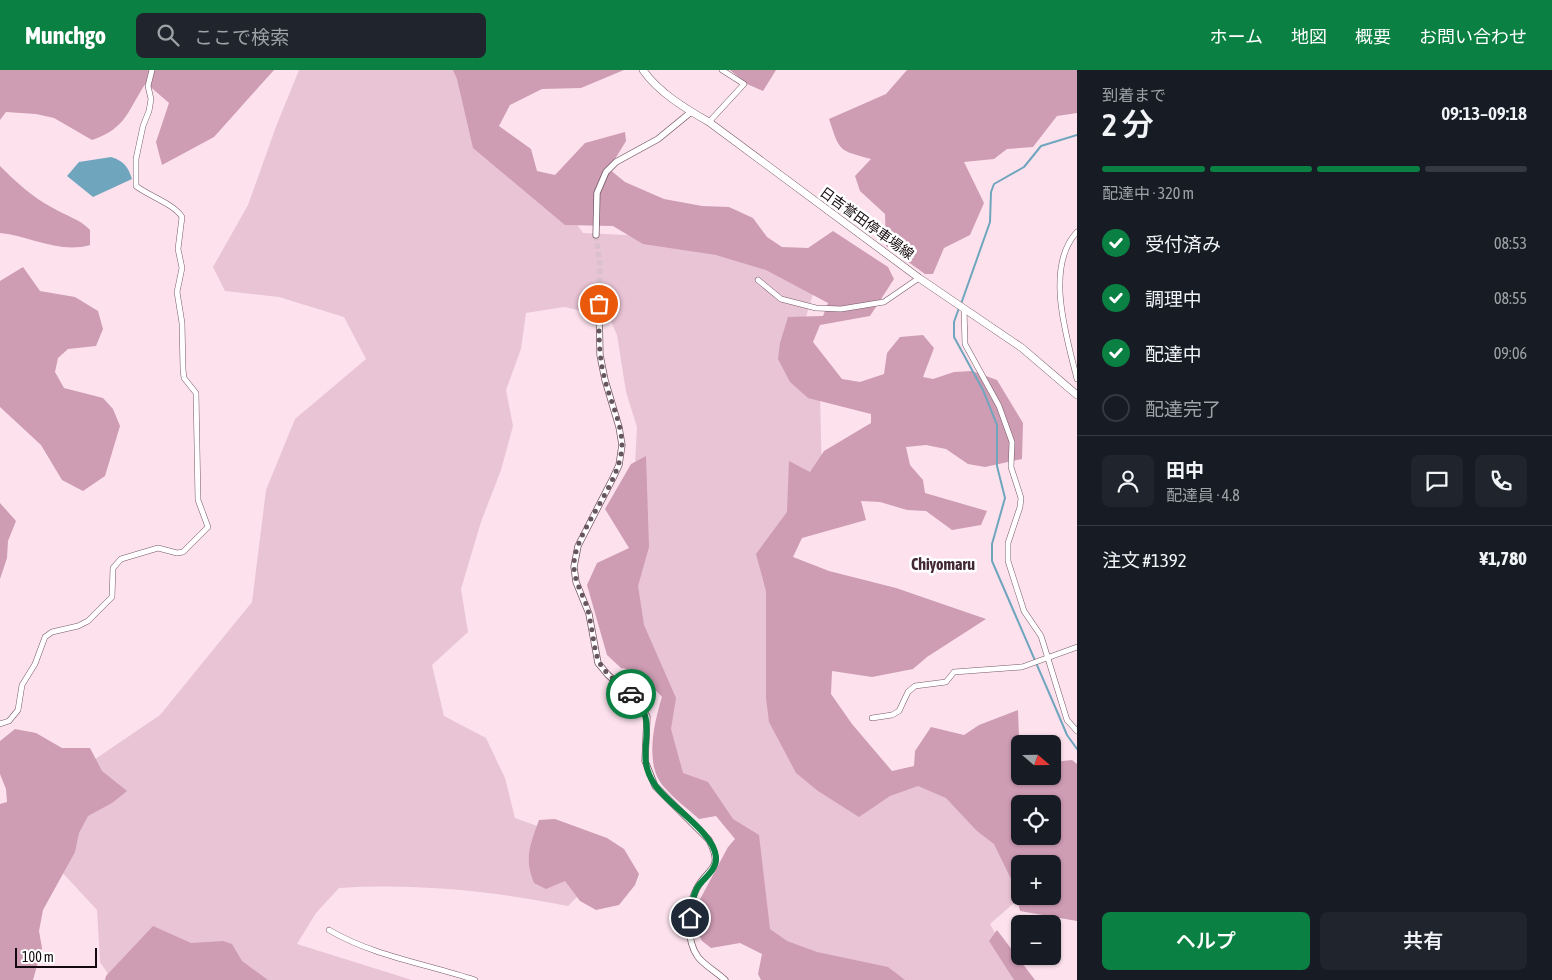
<!DOCTYPE html>
<html lang="ja">
<meta charset="utf-8">
<style>
body{margin:0;font-family:"Asap Condensed","Noto Sans JP",sans-serif;background:#20242c;color:#f1f3f6;height:100vh;display:flex;flex-direction:column;font-size:19px;white-space:nowrap}
*{box-sizing:border-box;margin:0}
p{font-size:16px;color:#9ea1a6}
.icon{flex:none;width:28px;height:28px;fill:none;stroke:currentColor;stroke-width:2;stroke-linecap:round;stroke-linejoin:round}
.map{position:relative;flex:1;overflow:hidden}
.side{display:flex;flex-direction:column;background:#171b24;width:475px}
.side>*{flex:none}
.needle{width:32px;rotate:110deg}
.fabs{position:absolute;left:1011px;top:665px;display:grid;gap:10px}
.fabs a{display:grid;place-items:center;width:50px;height:50px;border-radius:8px;background:#171b24;box-shadow:0 1px 4px #0004;font-size:25px}
.scale{position:absolute;left:15px;bottom:12px;width:82px;box-sizing:border-box;padding-left:5px;border:2px solid #14090e;border-top:0;font-size:14px;line-height:18px;white-space:nowrap;color:#14090e;-webkit-text-stroke:4px #fff;paint-order:stroke}
.pin{position:absolute;display:grid;place-items:center;width:42px;height:42px;color:#fff;margin:-21px;border:2px solid #fff;border-radius:50%;box-shadow:0 1px 5px #0007}
.courier{position:absolute;display:grid;place-items:center;width:50px;height:50px;margin:-25px;border:4px solid #0b8043;border-radius:50%;background:#fff;color:#222;box-shadow:0 1px 6px #0007}
.overview em{font-style:normal;font-weight:600}
.overview div{display:flex;flex-direction:column-reverse}
.overview{display:flex;align-items:center;justify-content:space-between;height:85px;padding:0 25px}
h1{font-size:32px;font-weight:600;line-height:38px}
.bar{display:grid;grid-template-columns:repeat(4,1fr);gap:8px 5px;align-content:center;height:60px;padding:0 25px}
.bar i{height:6px;border-radius:4px;background:#363941}
.bar .selected{background:#0b8043}
.bar p{grid-column:span 4}
.line{display:flex;align-items:center;gap:12px;padding:0 25px;border-top:1px solid #363941}
.line div{flex:1}
.round{display:grid;place-items:center;flex:none;width:52px;height:52px;border-radius:8px;background:#20242c}
ol{padding:0 25px;list-style:none}
li{display:flex;align-items:center;gap:15px;height:55px}
li p{margin-inline-start:auto}
li .icon{padding:5px;border-radius:50%;background:#0b8043;color:#fff;stroke-width:4}
li:last-child{color:#9ea1a6}
li i{width:28px;height:28px;border:2px solid #363941;border-radius:50%}
.cta{display:flex;gap:10px;margin-top:auto;padding:10px 25px}
.cta a{flex:1;height:58px;border-radius:8px;background:#0b8043;color:#fff;font-size:20px;font-weight:600;line-height:58px;text-align:center}
.cta a+a{background:#20242c;color:#f1f3f6}
header{display:flex;align-items:center;gap:30px;box-sizing:border-box;height:70px;padding:0 25px;background:#0b8043;color:#fff}
header strong{font-size:24px}
nav{display:flex;gap:28px;margin-inline-start:auto;font-size:18px}
.search{width:350px;height:45px;background:#20242c;display:flex;align-items:center;gap:12px;box-sizing:border-box;padding:0 18px;border-radius:8px;color:#9ea1a6;font-size:19px}
main{display:flex;flex:1;min-height:0}
.map>svg:first-child{display:block}
.green{fill:#e9c4d5}
.forest{fill:#ce9cb3;fill-rule:evenodd}
.water{fill:#6fa5bd}
.lines{fill:none;stroke-linecap:round;stroke-linejoin:round}
.stream{stroke:#6fa5bd;stroke-width:2}
.tertiary-tunnel{stroke:#dac1cc;stroke-width:5.5;stroke-dasharray:5.5 3;stroke-linecap:butt}
.minor-casing{stroke:#755966;stroke-width:6}
.tertiary-casing{stroke:#755966;stroke-width:7}
.secondary-casing{stroke:#755966;stroke-width:8}
.minor{stroke:#fff;stroke-width:5}
.tertiary{stroke:#fff;stroke-width:5.5}
.secondary{stroke:#fff;stroke-width:7}
.done{stroke:#66555c;stroke-width:5;stroke-dasharray:0 9}
.route{stroke:#0b8043;stroke-width:6}
.labels{text-anchor:middle;stroke-width:5;stroke-linejoin:round;paint-order:stroke}
.street-label{font-size:14px;fill:#14090e;stroke:#fff}
.quarter-label{font-size:16px;font-weight:bold;fill:#422935;stroke:#fff}
</style>
<header>
<strong>Munchgo</strong>
<div class="search"><svg class="icon" aria-label="search" viewBox="0 0 24 24"><circle cx="10" cy="10" r="6"/><path d="M15 15l6 6"/></svg>ここで検索</div>
<nav><a>ホーム</a><a>地図</a><a>概要</a><a>お問い合わせ</a></nav>
</header>
<main>
<div class="map">
<svg width="1077" height="910" viewBox="0 0 1077 910">
<rect width="100%" height="100%" fill="#fde2ee"/>
<path class="green" d="M299 0H465L481 43 559 129 583 163 671 167 816 214 799 270 820 323 822 407 782 478 836 710 940 703 971 726 1022 826 990 854 1022 910H875L753 864 745 768 664 692 668 632 649 597 629 505 637 357 626 322 617 265 609 247 564 237 526 243 521 279 506 320 513 356 501 400 481 452 461 519 468 562 432 595 444 646 486 668 505 708 515 748 554 762 595 809 568 836C492 821 416 813 339 818L316 843 297 874 412 910H112L100 892 97 840 33 771 57 715 160 645 252 532 266 420 295 349 366 289 344 247 279 227 225 221 213 197 248 135 277 54Z"/>
<g class="forest">
<path d="M0 0H274L214 67 162 95 156 72 169 33 146 13C127 41 127 58 92 70L54 48 36 44 6 42 0 50Z"/>
<path d="M453 0H624L581 18 542 19 510 35 499 56 531 79 537 101 555 105 585 73 625 62 626 71 609 99 625 112 664 129 702 136 729 137 753 148 767 167 782 177 808 178 833 161 888 197 894 209 870 246 820 255 813 272 842 309 860 312 884 304 887 283 900 267 923 265 934 278 923 307 933 309 954 302 972 301 997 310 1023 353 1022 389 985 397 968 394 946 379 926 375 906 377 910 395 923 410 925 423 987 441 981 455 952 460 926 441 907 440 880 432 861 431 866 450 802 468 793 487 829 501 896 518 986 549 927 587 913 599 872 607 832 601 831 624 852 654 892 701 914 696 915 681 931 657 964 665 979 655 1018 640 1019 668 1027 674H1020V706H1052L1053 692 1072 690 1077 694V851L1020 841 1014 815 994 774 977 761 946 728 918 716 890 726 859 747 818 721 796 703 769 652 766 628V521L756 484 787 442 789 391 810 402 824 381 871 353V344L808 328 790 312 778 289 780 273 788 247 823 246 828 233 766 200 716 185 643 174 613 156 565 155 473 78 457 9ZM1020 734H1052V766H1020ZM1020 794H1052V826H1020Z"/>
<path d="M730 0H776L763 21 747 14Z"/>
<path d="M907 0H1077V43L1057 46 1033 77 1007 79 994 89 964 92 984 133 970 165 944 178 933 204H925L886 176 885 144 860 121 855 106 871 89C838 80 840 82 829 49L886 24Z"/>
<path d="M0 96C17 113 32 127 53 138 66 146 80 149 90 160V175C59 184 31 166 0 163Z"/>
<path d="M23 197 40 221 75 227 98 241 103 259 96 276 68 279 58 288 55 302 64 318 103 328 113 339 120 356 105 406 83 421 62 410 41 375 0 337V211Z"/>
<path d="M646 386 649 477 638 516 644 555 676 628 671 659 683 703 708 712 733 749 759 765 770 859 787 871 817 882 888 897 905 910H761L758 904 762 884 740 873 711 878 702 871 690 848 728 777 735 769 716 746 699 749C687 738 674 729 664 717 644 695 654 653 662 627L637 601 621 598 607 585 587 515 597 493 629 478 605 439 631 394Z"/>
<path d="M0 433 16 451 8 471 7 488 0 509Z"/>
<path d="M15 659 36 663 62 678H90L102 701 127 721 112 733 88 746 79 763 75 782 43 840 39 861 42 878 33 910H0V734L7 732 6 719 0 704V671Z"/>
<path d="M555 749 607 768 624 779 639 804 635 815 619 835 596 840 580 831 565 811 546 819 534 813C524 788 530 775 539 750Z"/>
<path d="M153 856 191 873 223 871 232 874 242 891 268 910H105L106 906Z"/>
<path d="M997 860 1035 910H1014L989 871Z"/>
</g>
<path class="water" d="M111 87C124 91 128 97 132 109L93 127 67 106 79 92Z"/>
<g class="lines">
<g class="stream">
<path d="M961 234 990 152 991 122 994 114 1024 97 1041 76 1077 65"/>
<path d="M959 238 954 252V267L983 320 997 355V396L1005 428 992 474V491L1056 639 1067 665 1077 679"/>
</g>
<path class="tertiary-tunnel" d="M596 165 600 195 599 234"/>
<g class="minor-casing">
<g id="minor">
<path d="M709 52 744 14 722 0"/>
<path d="M1077 162C1044 197 1067 268 1077 309"/>
<path d="M758 210 781 229 816 238 841 239 884 232 919 208"/>
<path d="M964 238 965 274 999 336 1012 372 1011 397 1021 428 1020 437 1008 473V491L1024 541 1041 566 1067 650 1077 661"/>
<path d="M872 648 892 645 899 641 908 622 915 616 946 612 954 602 1022 597 1077 577"/>
<path d="M0 654 9 651 18 640 22 615 35 594 45 567 52 562 78 556 88 551 112 527 113 498 121 489 158 478 177 483 183 482 208 457 198 430 196 323 184 308 183 299 182 253 177 222 182 198 178 179 182 147C174 134 149 126 136 116V89L143 56 149 41 151 29 148 16 152 0"/>
<path d="M329 860C373 886 427 894 475 910"/>
</g>
</g>
<g class="tertiary-casing">
<g id="tertiary">
<path d="M596 165 597 123 606 102 616 92 658 69 691 42"/>
<path d="M599 234 600 285 605 310 619 357 622 375 619 395 613 408 578 476 574 497 576 512 589 544 598 593 608 605 639 632 647 647 645 691 655 716 709 770C725 801 707 797 696 820 687 838 686 871 698 887 705 896 717 902 725 910"/>
</g>
</g>
<g class="secondary-casing">
<path id="secondary" d="M643 0C658 22 686 39 709 52L919 208 1022 278 1077 325"/>
</g>
<use href="#minor" class="minor"/>
<use href="#tertiary" class="tertiary"/>
<use href="#secondary" class="secondary"/>
</g>
<g class="lines">
<path class="done" d="M599 234C599 260 598 285 605 310 610 331 622 353 622 376 620 418 572 462 574 498 575 515 586 528 589 545 599 593 590 591 631 624"/>
<path class="route" d="M631 624C664 654 631 682 655 715 669 736 714 762 716 787 717 801 703 808 697 818 692 827 691 838 690 848"/>
</g>
<g class="labels">
<g class="street-label">
<text transform="translate(867 153) rotate(36)" y="5">日吉誉田停車場線</text>
</g>
<g class="quarter-label">
<text x="943" y="500">Chiyomaru</text>
</g>
</g>
</svg>
<div class="fabs">
<a><svg class="needle" viewBox="-14 -14 28 28"><path d="M0-13l5 13h-10z" fill="#e53935"/><path d="M0 13l5-13h-10z" fill="#9ea1a6"/></svg></a>
<a><svg class="icon" aria-label="locate" viewBox="0 0 24 24"><circle cx="12" cy="12" r="6"/><path d="M12 2v4M12 18v4M2 12h4M18 12h4"/></svg></a>
<a>+</a>
<a>−</a>
</div>
<div class="scale">100 m</div>
<div class="pin" style="left:599px;top:234px;background:#ea580c"><svg class="icon" aria-label="bag" viewBox="0 0 24 24"><path d="M5 8h14l-1 12H6zM9 8a3 3 0 0 1 6 0"/></svg></div>
<div class="pin" style="left:690px;top:848px;background:#1f2937"><svg class="icon" aria-label="home" viewBox="0 0 24 24"><path d="M3 11l9-7 9 7M6 9v11h12V9"/></svg></div>
<div class="courier" style="left:631px;top:624px"><svg class="icon" aria-label="car" viewBox="0 0 24 24"><path d="M5 17H2v-5l4-1 3-4h7l3 4 3 1v5h-3M9 17h6M6 11h13"/><circle cx="7" cy="17" r="2"/><circle cx="17" cy="17" r="2"/></svg></div>
</div>
<section class="side">
<div class="overview"><div><h1>2 分</h1><p>到着まで</p></div><em>09:13–09:18</em></div>
<div class="bar"><i class="selected"></i><i class="selected"></i><i class="selected"></i><i></i><p>配達中 · 320 m</p></div>
<ol>
<li><svg class="icon" aria-label="check" viewBox="0 0 24 24"><path d="M5 12l5 5 9-10"/></svg>受付済み<p>08:53</p></li>
<li><svg class="icon" aria-label="check" viewBox="0 0 24 24"><path d="M5 12l5 5 9-10"/></svg>調理中<p>08:55</p></li>
<li><svg class="icon" aria-label="check" viewBox="0 0 24 24"><path d="M5 12l5 5 9-10"/></svg>配達中<p>09:06</p></li>
<li><i></i>配達完了</li>
</ol>
<div class="line" style="height:90px"><a class="round"><svg class="icon" aria-label="person" viewBox="0 0 24 24"><circle cx="12" cy="8" r="4"/><path d="M4 21q1-7 8-7t8 7"/></svg></a><div><b>田中</b><p>配達員 · 4.8</p></div><a class="round"><svg class="icon" aria-label="chat" viewBox="0 0 24 24"><path d="M4 5h16v11H9l-5 4z"/></svg></a><a class="round"><svg class="icon" aria-label="phone" viewBox="0 0 24 24"><path d="M5 4h4l2 5-3 2q2 4 5 5l2-3 5 2v4C11 20 4 13 5 4z"/></svg></a></div>
<div class="line" style="height:65px"><div>注文 #1392</div><b>¥1,780</b></div>
<div class="cta"><a>ヘルプ</a><a>共有</a></div>
</section>
</main>
